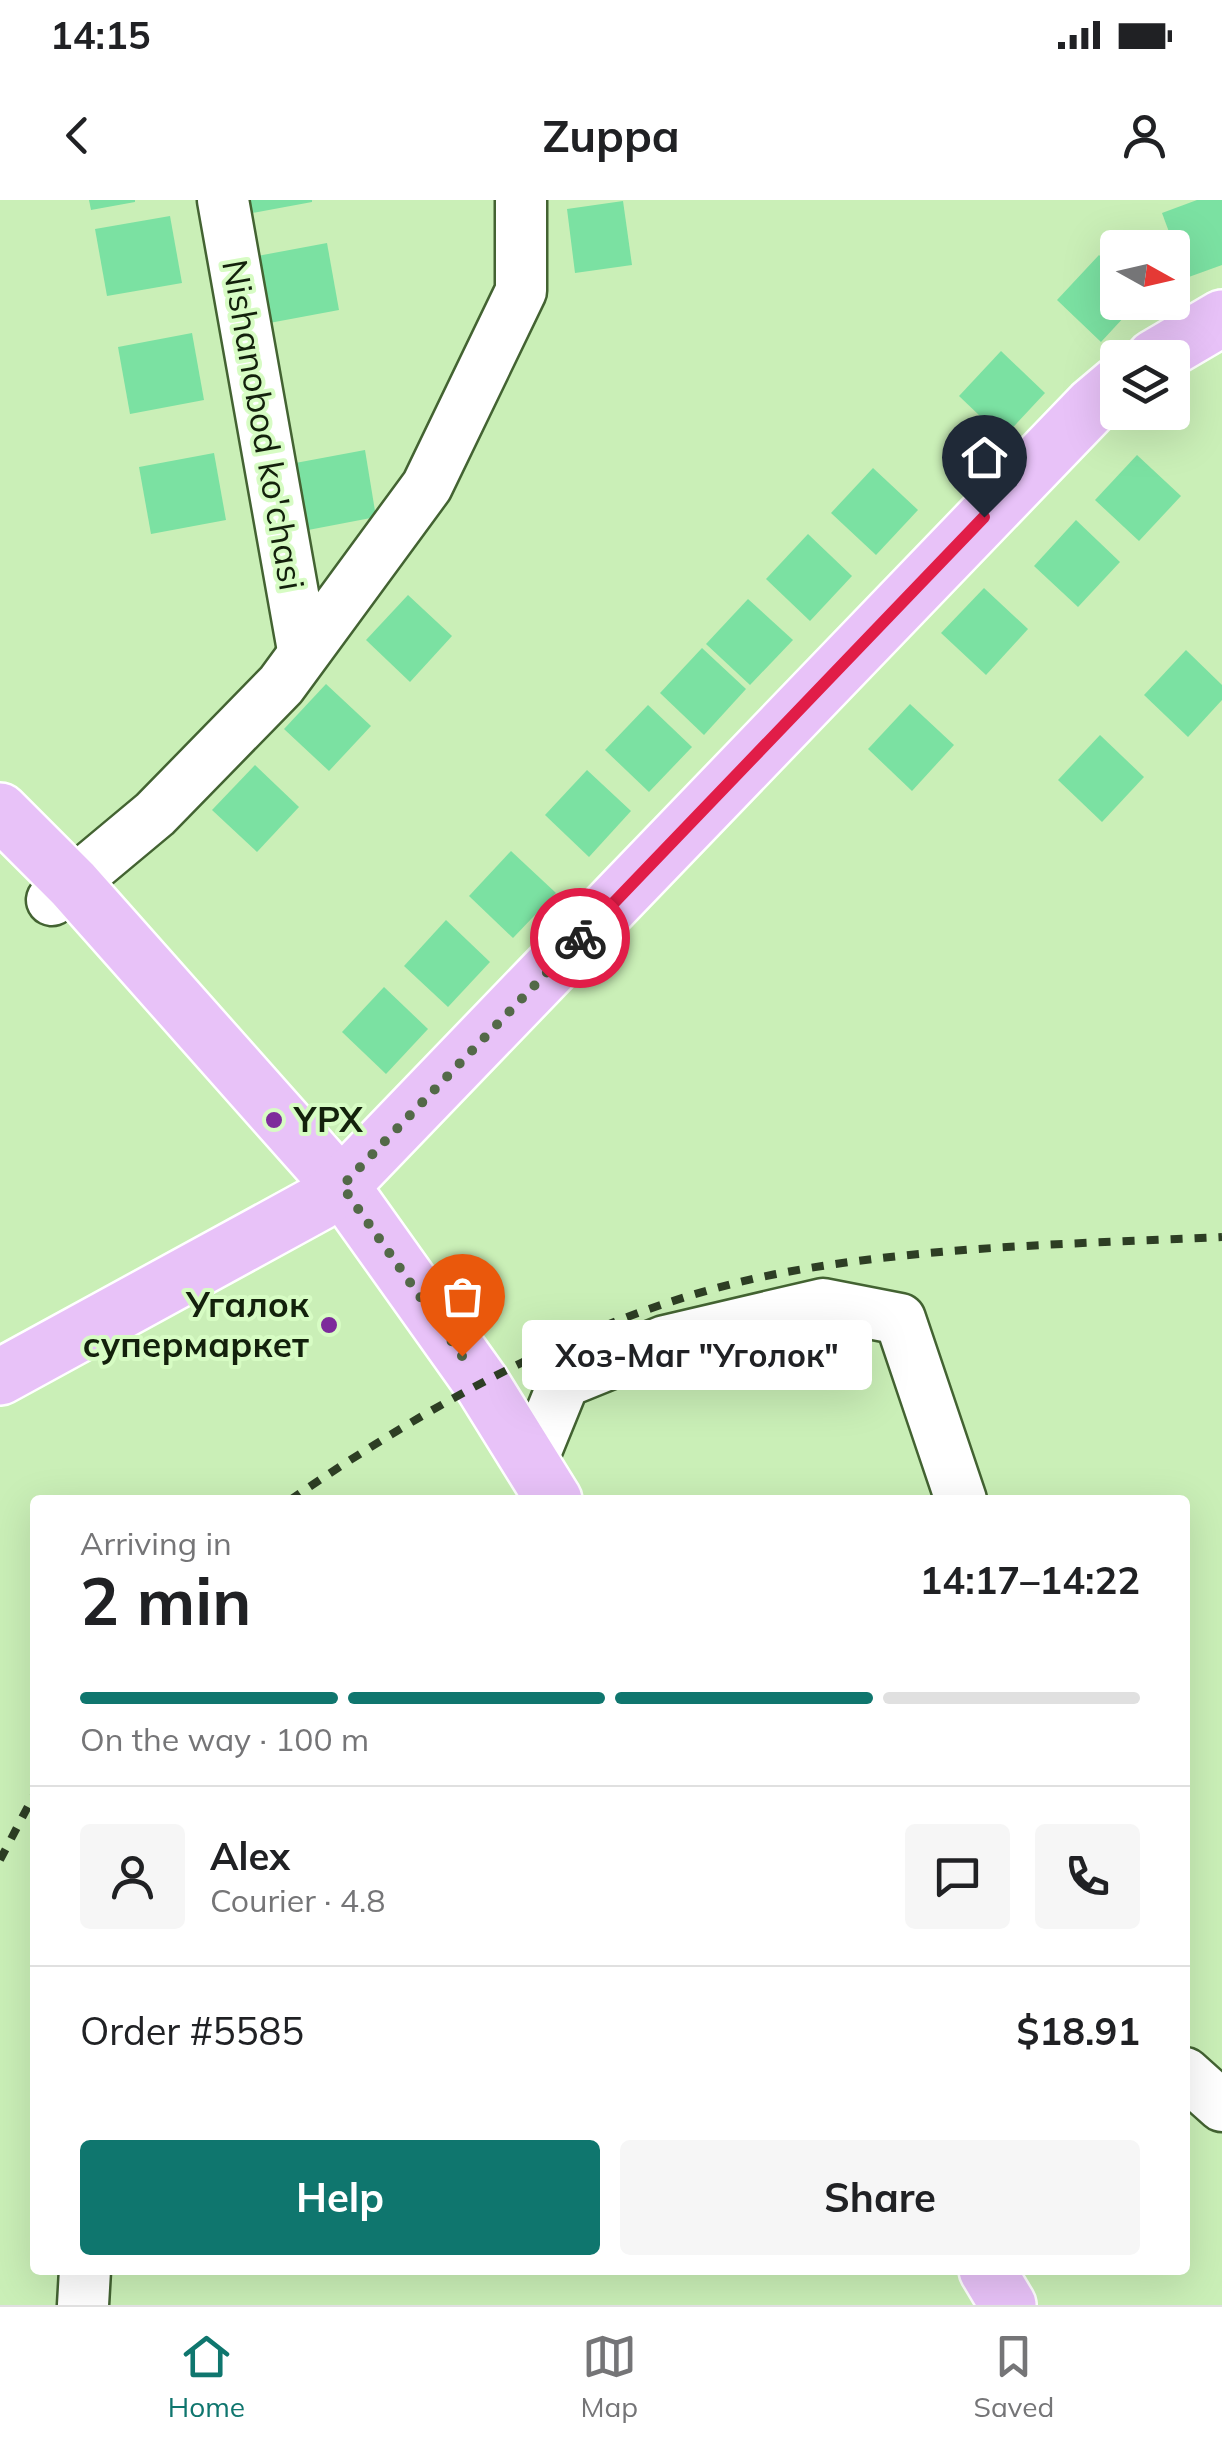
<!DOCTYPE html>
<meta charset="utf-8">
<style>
body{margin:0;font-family:Mulish,sans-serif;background:#f6f6f6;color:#202124;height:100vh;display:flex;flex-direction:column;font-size:38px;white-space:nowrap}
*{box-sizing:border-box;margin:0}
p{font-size:32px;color:#757577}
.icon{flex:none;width:55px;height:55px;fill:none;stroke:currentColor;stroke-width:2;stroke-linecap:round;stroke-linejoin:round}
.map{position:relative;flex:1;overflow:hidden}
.side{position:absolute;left:30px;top:1295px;width:1160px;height:780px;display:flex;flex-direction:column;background:#fff;border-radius:10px;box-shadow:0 10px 40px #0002}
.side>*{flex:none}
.needle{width:65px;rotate:98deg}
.controls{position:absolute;left:1100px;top:30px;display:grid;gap:20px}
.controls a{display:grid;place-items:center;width:90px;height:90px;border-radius:10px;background:#fff;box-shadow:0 10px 40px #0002;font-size:50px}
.pin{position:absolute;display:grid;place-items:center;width:85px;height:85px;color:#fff;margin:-102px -42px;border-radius:50% 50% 50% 0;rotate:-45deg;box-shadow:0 0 10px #0007}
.pin .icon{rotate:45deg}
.courier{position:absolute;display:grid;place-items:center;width:100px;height:100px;margin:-50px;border:8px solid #e11d48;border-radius:50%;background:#fff;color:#222;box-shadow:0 2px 12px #0007}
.bubble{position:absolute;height:70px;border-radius:10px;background:#fff;box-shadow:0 10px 40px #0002;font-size:32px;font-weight:700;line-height:70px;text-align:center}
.overview em{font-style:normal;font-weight:700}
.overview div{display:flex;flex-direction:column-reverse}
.overview{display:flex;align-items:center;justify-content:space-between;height:170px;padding:0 50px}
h1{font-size:65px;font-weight:700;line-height:75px}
.bar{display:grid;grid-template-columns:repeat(4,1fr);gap:15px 10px;align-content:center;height:120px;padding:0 50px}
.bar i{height:12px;border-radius:8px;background:#e0e0e0}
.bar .selected{background:#0f766e}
.bar p{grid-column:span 4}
.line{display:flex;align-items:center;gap:25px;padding:0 50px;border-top:2px solid #e0e0e0}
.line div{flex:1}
.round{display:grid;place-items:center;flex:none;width:105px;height:105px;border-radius:10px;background:#f6f6f6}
.button{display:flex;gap:20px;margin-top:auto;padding:20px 50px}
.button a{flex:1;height:115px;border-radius:10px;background:#0f766e;color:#fff;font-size:40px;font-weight:700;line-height:115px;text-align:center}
.button a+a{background:#f6f6f6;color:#202124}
.status{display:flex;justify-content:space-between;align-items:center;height:70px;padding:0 50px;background:#fff;direction:ltr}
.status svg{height:28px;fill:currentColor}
header{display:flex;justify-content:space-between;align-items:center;height:130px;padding:0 50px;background:#fff;font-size:45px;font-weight:700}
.tabs{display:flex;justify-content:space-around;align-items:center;height:140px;border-top:2px solid #e0e0e0;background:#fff;font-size:28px;color:#757577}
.tabs a{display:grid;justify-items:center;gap:5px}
.tabs .selected{color:#0f766e}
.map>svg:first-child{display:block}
.building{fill:#7be1a2}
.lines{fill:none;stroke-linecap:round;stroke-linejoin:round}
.minor-casing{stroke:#436332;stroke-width:55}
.major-casing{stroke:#fff;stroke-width:60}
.minor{stroke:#fff;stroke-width:50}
.major{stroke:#e8c2f8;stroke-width:55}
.rail{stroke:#2d3e24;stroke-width:8;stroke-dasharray:12 12;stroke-linecap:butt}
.done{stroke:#536948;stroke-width:10;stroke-dasharray:0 18}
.route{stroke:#e11d48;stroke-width:12}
.poi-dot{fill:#7d2b9b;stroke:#d7fcc4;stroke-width:4}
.labels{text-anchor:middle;stroke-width:8;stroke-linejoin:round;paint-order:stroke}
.street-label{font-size:35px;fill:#13210c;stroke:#d7fcc4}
.poi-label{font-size:35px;font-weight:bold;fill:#13210c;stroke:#d7fcc4;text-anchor:start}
</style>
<div class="status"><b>14:15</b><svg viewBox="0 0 49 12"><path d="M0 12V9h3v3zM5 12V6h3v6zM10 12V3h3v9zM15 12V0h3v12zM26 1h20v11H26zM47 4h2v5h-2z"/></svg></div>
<header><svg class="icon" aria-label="back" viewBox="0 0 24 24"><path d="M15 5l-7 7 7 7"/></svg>Zuppa<svg class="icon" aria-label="person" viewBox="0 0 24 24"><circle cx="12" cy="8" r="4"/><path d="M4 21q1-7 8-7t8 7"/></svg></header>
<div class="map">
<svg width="1222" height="2105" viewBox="0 0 1222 2105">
<rect width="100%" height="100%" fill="#caefb7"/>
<g class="building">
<path d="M89 0H135V2L91 10Z"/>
<path d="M244 0H312V2L247 14Z"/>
<path d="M1197 0H1222V65L1186 78 1162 13Z"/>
<path d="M623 1 632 65 575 73 567 9Z"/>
<path d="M170 16 182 83 107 96 95 29Z"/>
<path d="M327 43 339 110 264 124 252 57Z"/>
<path d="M1099 55 1118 73V102H1138L1101 142 1057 100Z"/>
<path d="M192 133 204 200 130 214 118 147Z"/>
<path d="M1001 151 1045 193 1003 238 959 196Z"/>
<path d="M365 250 376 317 303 331 290 264Z"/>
<path d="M214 253 226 320 151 334 139 267Z"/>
<path d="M1137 255 1181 296 1139 341 1095 300Z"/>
<path d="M873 268 918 310 876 355 831 313Z"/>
<path d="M1076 320 1120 362 1078 407 1034 366Z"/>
<path d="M808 334 852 376 810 421 766 379Z"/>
<path d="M984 388 1028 429 986 475 941 433Z"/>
<path d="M408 395 452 436 410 482 366 440Z"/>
<path d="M748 399 793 440 750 485 706 444Z"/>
<path d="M702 448 746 489 704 535 660 493Z"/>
<path d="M1186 450 1222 485V500L1188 537 1144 495Z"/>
<path d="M326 484 371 526 329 571 284 529Z"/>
<path d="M910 504 954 545 912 591 868 549Z"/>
<path d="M648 505 692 547 649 592 605 550Z"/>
<path d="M1100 535 1144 577 1102 622 1058 580Z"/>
<path d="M255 565 299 607 257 652 212 610Z"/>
<path d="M587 570 631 611 589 657 545 615Z"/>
<path d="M511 651 556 693 513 738 469 696Z"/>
<path d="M446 720 490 762 448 807 404 766Z"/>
<path d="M384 787 428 829 386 874 342 832Z"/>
</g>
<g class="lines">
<g class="minor-casing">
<g id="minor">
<path d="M223 0 303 450"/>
<path d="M52 700 155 614 281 485 427 286 521 91V0"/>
<path d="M531 1263 564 1182 665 1141 823 1104 900 1119 961 1300"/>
<path d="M1185 1873 1222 1906"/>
<path d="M83 2105 85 2070"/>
</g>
</g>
<g class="major-casing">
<g id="major">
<path d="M1154 158 1222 118"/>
<path d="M0 611 73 684 341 986 482 1184 554 1300"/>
<path d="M0 1177 320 1002 341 986 1092 206 1118 184"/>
<path d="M987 2070 1008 2105"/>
</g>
</g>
<use href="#minor" class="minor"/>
<use href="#major" class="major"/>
<g class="rail">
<path d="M290 1300C436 1200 600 1109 776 1074 922 1046 1074 1044 1222 1037"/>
<path d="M0 1660 35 1593"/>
</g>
</g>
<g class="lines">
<path class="done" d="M462 1156 342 986 580 738"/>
<path class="route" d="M580 738 984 317"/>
</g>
<g class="poi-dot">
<circle cx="274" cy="920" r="10"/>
<circle cx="329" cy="1125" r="10"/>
</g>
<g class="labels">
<g class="street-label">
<text transform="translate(263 225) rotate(80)" y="12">Nishanobod ko'chasi</text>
</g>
<g class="poi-label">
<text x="294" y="932">YPX</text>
<text x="309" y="1117" text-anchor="end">Угалок<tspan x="309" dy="40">супермаркет</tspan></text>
</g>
</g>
</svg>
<div class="controls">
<a><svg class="needle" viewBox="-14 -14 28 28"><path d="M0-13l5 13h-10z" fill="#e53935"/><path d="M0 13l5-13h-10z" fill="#757577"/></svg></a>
<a><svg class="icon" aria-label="layers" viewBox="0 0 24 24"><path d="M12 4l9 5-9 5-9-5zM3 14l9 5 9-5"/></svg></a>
</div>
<div class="pin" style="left:462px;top:1156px;background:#ea580c"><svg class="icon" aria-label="bag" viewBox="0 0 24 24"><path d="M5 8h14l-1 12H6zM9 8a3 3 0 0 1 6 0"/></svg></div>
<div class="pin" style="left:984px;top:317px;background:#1f2937"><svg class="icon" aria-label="home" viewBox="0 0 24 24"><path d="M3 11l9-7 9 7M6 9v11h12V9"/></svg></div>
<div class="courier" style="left:580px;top:738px"><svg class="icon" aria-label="bike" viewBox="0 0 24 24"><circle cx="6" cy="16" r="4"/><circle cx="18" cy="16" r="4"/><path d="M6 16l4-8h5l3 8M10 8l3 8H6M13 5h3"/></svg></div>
<div class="bubble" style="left:522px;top:1120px;width:350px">Хоз-Маг &quot;Уголок&quot;</div>
<section class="side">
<div class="overview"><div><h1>2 min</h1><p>Arriving in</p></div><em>14:17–14:22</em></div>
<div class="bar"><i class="selected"></i><i class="selected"></i><i class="selected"></i><i></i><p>On the way · 100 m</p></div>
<div class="line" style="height:180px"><a class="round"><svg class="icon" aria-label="person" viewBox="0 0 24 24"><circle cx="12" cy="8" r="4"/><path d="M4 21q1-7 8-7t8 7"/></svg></a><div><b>Alex</b><p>Courier · 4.8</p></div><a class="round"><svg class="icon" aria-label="chat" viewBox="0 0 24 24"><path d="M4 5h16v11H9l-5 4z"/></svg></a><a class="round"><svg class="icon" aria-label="phone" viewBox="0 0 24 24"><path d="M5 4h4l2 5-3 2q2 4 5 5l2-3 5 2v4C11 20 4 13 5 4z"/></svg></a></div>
<div class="line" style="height:130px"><div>Order #5585</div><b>$18.91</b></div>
<div class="button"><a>Help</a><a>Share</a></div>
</section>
</div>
<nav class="tabs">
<a class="selected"><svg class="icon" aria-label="home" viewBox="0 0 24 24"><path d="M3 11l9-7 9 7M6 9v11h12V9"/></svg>Home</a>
<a><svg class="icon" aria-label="map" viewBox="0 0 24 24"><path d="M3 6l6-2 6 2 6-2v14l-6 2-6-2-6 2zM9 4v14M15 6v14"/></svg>Map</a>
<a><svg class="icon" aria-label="saved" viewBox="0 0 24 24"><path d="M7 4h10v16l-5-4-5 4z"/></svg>Saved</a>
</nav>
